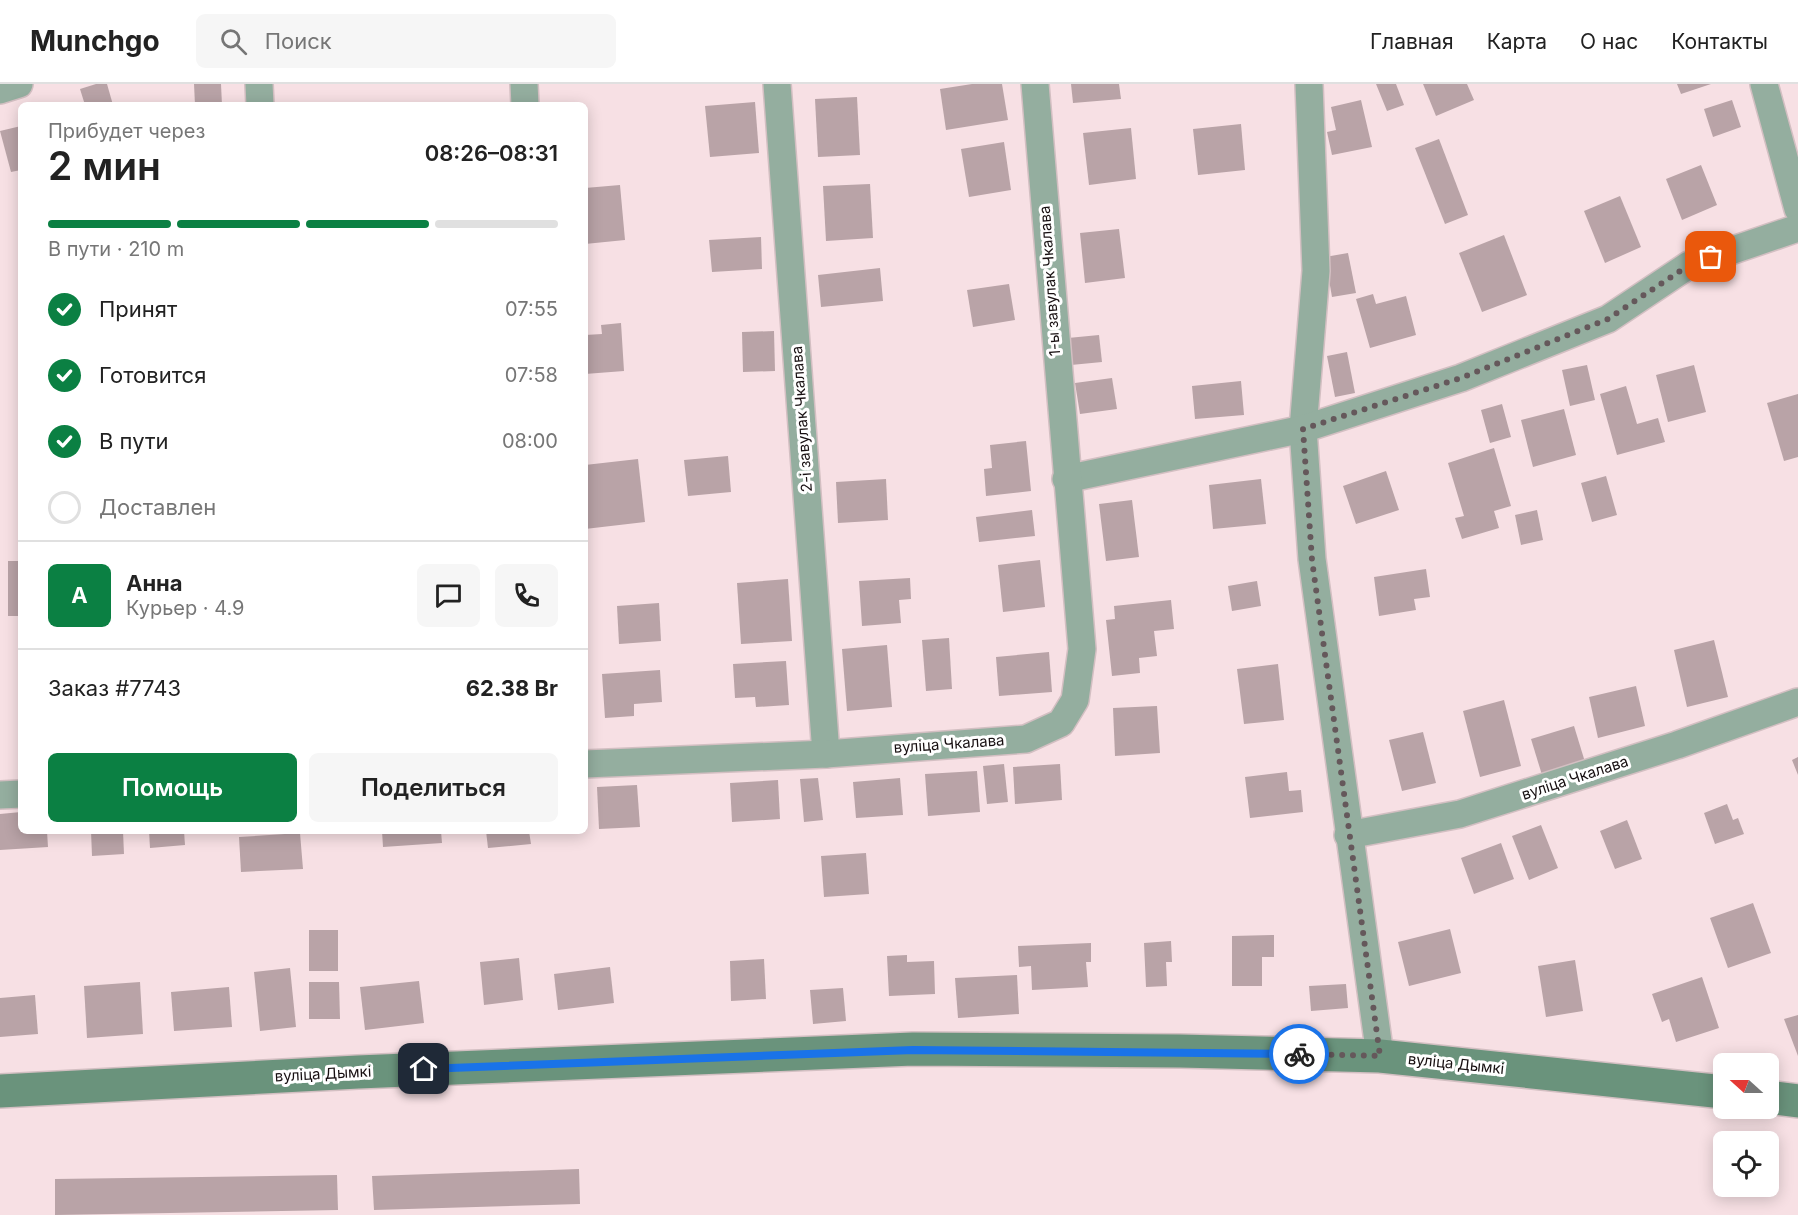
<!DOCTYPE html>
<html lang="ru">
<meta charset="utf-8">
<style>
body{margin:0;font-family:Inter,sans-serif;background:#f6f6f6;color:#222;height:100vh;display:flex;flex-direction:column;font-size:22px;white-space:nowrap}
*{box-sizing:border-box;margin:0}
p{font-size:20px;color:#767676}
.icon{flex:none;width:33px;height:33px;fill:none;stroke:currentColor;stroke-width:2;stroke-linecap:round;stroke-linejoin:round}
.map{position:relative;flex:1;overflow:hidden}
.drawer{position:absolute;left:18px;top:18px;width:570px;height:732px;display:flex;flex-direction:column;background:#fff;border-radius:9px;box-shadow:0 3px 15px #0003}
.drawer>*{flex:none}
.needle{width:39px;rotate:291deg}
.tools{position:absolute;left:1713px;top:969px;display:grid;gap:12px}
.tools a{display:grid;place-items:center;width:66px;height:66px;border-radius:9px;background:#fff;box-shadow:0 3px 15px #0003;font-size:30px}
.pin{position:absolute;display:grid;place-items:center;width:51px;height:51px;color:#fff;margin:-26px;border-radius:12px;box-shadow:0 3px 9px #0006}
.courier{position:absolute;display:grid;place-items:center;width:60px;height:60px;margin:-30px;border:4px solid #1a73e8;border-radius:50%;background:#fff;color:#222;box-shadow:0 2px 8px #0007}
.head em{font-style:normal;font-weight:600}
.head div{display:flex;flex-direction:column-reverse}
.head{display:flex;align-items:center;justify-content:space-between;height:102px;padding:0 30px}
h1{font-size:39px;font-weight:600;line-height:45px}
.bar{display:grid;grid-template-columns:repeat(4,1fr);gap:9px 6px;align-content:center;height:72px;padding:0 30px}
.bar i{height:8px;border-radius:4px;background:#e0e0e0}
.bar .active{background:#0b8043}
.bar p{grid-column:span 4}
.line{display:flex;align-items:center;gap:15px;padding:0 30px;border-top:2px solid #e0e0e0}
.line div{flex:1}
.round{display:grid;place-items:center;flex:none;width:63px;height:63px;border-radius:9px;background:#f6f6f6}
ol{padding:0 30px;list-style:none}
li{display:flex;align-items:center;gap:18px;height:66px}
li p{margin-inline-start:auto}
li .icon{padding:6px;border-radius:50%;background:#0b8043;color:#fff;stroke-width:4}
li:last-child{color:#767676}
li i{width:33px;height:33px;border:3px solid #e0e0e0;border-radius:50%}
.action{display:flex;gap:12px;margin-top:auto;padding:12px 30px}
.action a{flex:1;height:69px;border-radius:9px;background:#0b8043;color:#fff;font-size:24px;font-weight:600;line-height:69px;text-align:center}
.action a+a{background:#f6f6f6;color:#222}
header{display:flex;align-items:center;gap:36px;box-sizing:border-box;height:84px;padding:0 30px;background:#fff;border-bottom:2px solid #e0e0e0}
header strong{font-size:28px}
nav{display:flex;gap:33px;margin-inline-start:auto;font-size:21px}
.search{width:420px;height:54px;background:#f6f6f6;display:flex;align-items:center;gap:15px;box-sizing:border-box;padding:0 21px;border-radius:9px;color:#767676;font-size:22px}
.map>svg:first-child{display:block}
.building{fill:#b9a3a7}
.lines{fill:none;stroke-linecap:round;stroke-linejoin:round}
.street-casing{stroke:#d3bfc2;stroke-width:30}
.secondary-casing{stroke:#d3bfc2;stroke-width:36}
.street{stroke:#94ae9f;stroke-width:27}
.secondary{stroke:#6a937c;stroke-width:33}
.done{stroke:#65585b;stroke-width:6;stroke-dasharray:0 10.8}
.route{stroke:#1a73e8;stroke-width:8}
.labels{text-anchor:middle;stroke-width:6;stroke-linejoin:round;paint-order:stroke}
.street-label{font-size:15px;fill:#170f11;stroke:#fff}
</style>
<header>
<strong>Munchgo</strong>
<div class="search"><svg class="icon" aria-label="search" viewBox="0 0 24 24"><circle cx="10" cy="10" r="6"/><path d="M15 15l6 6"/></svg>Поиск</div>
<nav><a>Главная</a><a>Карта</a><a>О нас</a><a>Контакты</a></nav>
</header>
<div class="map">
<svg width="1798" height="1131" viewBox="0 0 1798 1131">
<rect width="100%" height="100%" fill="#f7e0e4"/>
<g class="building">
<path d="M96 0H107L113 21H85L80 5Z"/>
<path d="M194 0H221L222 21H195Z"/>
<path d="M972 0H1002L1008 36 946 46 940 5Z"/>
<path d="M1071 0H1119L1121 15 1073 19Z"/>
<path d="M1376 0H1396L1404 21 1387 27Z"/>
<path d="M1423 0H1467L1474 16 1436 32Z"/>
<path d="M1677 0H1711L1681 10Z"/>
<path d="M857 13 860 71 818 73 815 15Z"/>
<path d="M1361 16 1372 63 1332 71 1327 48 1336 46 1331 23Z"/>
<path d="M1732 16 1741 43 1713 53 1704 25Z"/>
<path d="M755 18 759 69 710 73 705 22Z"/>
<path d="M1241 40 1245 86 1198 91 1193 45Z"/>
<path d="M21 42V86L11 88 0 47Z"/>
<path d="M1131 44 1136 95 1089 101 1083 49Z"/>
<path d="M1439 55 1468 131 1445 140 1415 64Z"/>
<path d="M1004 58 1011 106 969 113 961 65Z"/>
<path d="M1701 81 1717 121 1682 136 1666 95Z"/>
<path d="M870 100 873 154 826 157 823 102Z"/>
<path d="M620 101 625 156 585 160V104Z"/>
<path d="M1620 112 1641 163 1605 179 1584 127Z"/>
<path d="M1119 145 1125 194 1085 199 1080 149Z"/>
<path d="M1504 151 1527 211 1482 228 1459 169Z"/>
<path d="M761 153 762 185 712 188 709 156Z"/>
<path d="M1348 169 1356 209 1332 213 1325 173Z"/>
<path d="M880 184 883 217 821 223 818 191Z"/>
<path d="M1009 200 1015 236 973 243 967 206Z"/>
<path d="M1373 210 1376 220 1406 212 1416 251 1370 264 1356 215Z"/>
<path d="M621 239 624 287 585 290V251L602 250 601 241Z"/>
<path d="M774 247 775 287 743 288 742 248Z"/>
<path d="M1099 251 1102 278 1071 281 1068 254Z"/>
<path d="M1347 268 1355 309 1335 313 1327 272Z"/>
<path d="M1587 281 1595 316 1570 322 1562 286Z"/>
<path d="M1694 281 1706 328 1668 338 1656 291Z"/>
<path d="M1112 294 1117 325 1080 330 1075 299Z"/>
<path d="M1241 297 1244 331 1195 335 1192 302Z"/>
<path d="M1626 302 1637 340 1658 334 1665 358 1617 371 1600 310Z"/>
<path d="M1798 310V373L1784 377 1767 319Z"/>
<path d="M1502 320 1511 353 1490 359 1481 326Z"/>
<path d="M1564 325 1576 371 1533 383 1521 336Z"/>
<path d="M1026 357 1031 407 986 412 984 385 992 384 990 361Z"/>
<path d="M1494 364 1511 422 1494 427 1499 444 1462 455 1455 434 1464 432 1448 379Z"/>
<path d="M728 372 731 408 688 412 684 376Z"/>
<path d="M638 375 645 438 585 445V381Z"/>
<path d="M1386 387 1399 426 1356 440 1343 402Z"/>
<path d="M1606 392 1617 431 1592 438 1581 399Z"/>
<path d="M886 395 888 436 838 439 836 398Z"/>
<path d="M1261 395 1266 440 1213 445 1209 401Z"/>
<path d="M1132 416 1139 473 1106 477 1099 420Z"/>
<path d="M1032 426 1035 452 979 458 976 433Z"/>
<path d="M1537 426 1543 456 1521 461 1515 431Z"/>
<path d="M1040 476 1045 523 1003 528 998 481Z"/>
<rect x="8" y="477" width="13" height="55"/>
<path d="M1426 485 1430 513 1414 515 1416 526 1379 532 1374 493Z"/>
<path d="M910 494 911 515 899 516 901 539 862 542 859 497Z"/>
<path d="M788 495 792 557 741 560 737 499Z"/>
<path d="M1257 497 1261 522 1232 527 1228 502Z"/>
<path d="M1171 516 1174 545 1154 547 1157 572 1139 574 1140 589 1112 592 1106 536 1115 535 1114 522Z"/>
<path d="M659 519 661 557 619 560 617 522Z"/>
<path d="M949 554 952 605 926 607 922 556Z"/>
<path d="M1714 556 1728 613 1687 623 1674 566Z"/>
<path d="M887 561 892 623 847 627 842 565Z"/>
<path d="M1049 568 1052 608 999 612 996 573Z"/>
<path d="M786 577 789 621 756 623 755 613 735 614 733 580Z"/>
<path d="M1278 580 1284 636 1244 640 1237 585Z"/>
<path d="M660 586 662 618 634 620V632L605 634 602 590Z"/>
<path d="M1636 602 1645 642 1598 654 1589 613Z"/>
<path d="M1504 616 1521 682 1480 693 1463 627Z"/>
<path d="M1157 622 1160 669 1115 672 1113 624Z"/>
<path d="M1574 642 1585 678 1542 691 1531 655Z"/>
<path d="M1423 648 1436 699 1402 707 1389 656Z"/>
<path d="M1798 673V691L1792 676Z"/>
<path d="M1004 680 1008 718 987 720 983 682Z"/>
<path d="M1060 680 1062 716 1015 720 1013 683Z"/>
<path d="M977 687 980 728 928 732 925 690Z"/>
<path d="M1287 688 1289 707 1301 706 1303 728 1250 734 1245 693Z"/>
<path d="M818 694 823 736 804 738 800 695Z"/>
<path d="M900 694 903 731 856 734 853 698Z"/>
<path d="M778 696 780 735 732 738 730 699Z"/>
<path d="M637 701 640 743 599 745 597 703Z"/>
<path d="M1727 720 1733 736 1738 734 1744 750 1715 760 1704 729Z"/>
<path d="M21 728V747H47L48 763 0 766V730Z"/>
<path d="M1627 736 1642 775 1615 785 1600 747Z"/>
<path d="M1541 741 1558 784 1529 796 1512 752Z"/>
<path d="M91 747H123L124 770 92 772Z"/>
<path d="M149 747H184L185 761 150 764Z"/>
<path d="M382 747H441L442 759 383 763Z"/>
<path d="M486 747H529L531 760 488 764Z"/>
<path d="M300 749 303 785 241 788 239 753Z"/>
<path d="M1501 759 1514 795 1474 810 1461 774Z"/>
<path d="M866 769 869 810 824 813 821 772Z"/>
<path d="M1753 819 1771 869 1728 884 1710 834Z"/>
<path d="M1450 845 1461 889 1409 902 1398 858Z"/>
<rect x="309" y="846" width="29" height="41"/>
<path d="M1274 851V873H1262V902H1232V852Z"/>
<path d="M1171 857 1172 878H1166L1167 902 1146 903 1144 859Z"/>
<path d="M1091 859V878H1086L1088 903 1032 906 1031 882 1019 883 1018 862Z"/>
<path d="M907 871V878L934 877 935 910 889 912 887 872Z"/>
<path d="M519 874 523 916 484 921 480 878Z"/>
<path d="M764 875 766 915 731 917 730 877Z"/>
<path d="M1575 876 1583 927 1546 933 1538 882Z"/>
<path d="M610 883 614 919 558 926 554 890Z"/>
<path d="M290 884 296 943 260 947 254 888Z"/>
<path d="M1017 891 1019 930 958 934 955 894Z"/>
<path d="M1702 893 1719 944 1676 958 1669 935 1662 938 1652 910Z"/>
<path d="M419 897 424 939 365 946 360 903Z"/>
<path d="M140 898 143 950 87 954 84 902Z"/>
<path d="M309 898H339L340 935H309Z"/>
<path d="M1346 900 1348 924 1311 927 1309 902Z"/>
<path d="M229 903 232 943 174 947 171 908Z"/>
<path d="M843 904 846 937 813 940 810 906Z"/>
<path d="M35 911 38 950 0 953V914Z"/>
<path d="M1798 931V972L1784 935Z"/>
<path d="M579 1085 580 1120 374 1126 372 1092Z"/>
<path d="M337 1091 338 1126 55 1131V1095Z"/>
</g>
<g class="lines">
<g class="street-casing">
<g id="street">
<path d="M259 0 260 21"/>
<path d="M524 0 525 21"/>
<path d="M777 0 826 670"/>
<path d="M1309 0 1316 187 1303 345 1312 475 1380 972"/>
<path d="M1764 0 1798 125"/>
<path d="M0 6 19 0"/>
<path d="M1066 395 1303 345 1461 294 1608 235 1689 181 1798 144"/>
<path d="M585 680 826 670 1026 655 1061 639 1075 616 1082 565 1035 0"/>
<path d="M0 711 21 710"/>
<path d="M1348 751 1460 730 1677 661 1798 618"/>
</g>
</g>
<g class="secondary-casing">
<g id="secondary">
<path d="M0 1007 358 988 913 965 1180 967 1380 972 1724 1008"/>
<path d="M1768 1013 1798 1017"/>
</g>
</g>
<use href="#street" class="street"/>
<use href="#secondary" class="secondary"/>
</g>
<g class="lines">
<path class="done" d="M1299 970 1380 972 1312 476 1303 345 1461 294 1608 235 1689 181 1711 173"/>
<path class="route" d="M424 985 913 966 1299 970"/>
</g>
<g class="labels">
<g class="street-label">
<text transform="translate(1050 197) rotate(-94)" y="5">1-ы завулак Чкалава</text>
<text transform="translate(802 335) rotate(-94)" y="5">2-і завулак Чкалава</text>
<text transform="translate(949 660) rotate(-4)" y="5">вуліца Чкалава</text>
<text transform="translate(1575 694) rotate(-18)" y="5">вуліца Чкалава</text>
<text transform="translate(1456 980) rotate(6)" y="5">вуліца Дымкі</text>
<text transform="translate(323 990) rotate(-3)" y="5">вуліца Дымкі</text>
</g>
</g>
</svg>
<div class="tools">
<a><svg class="needle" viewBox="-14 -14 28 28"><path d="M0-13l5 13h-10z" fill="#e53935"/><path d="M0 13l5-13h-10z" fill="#767676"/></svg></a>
<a><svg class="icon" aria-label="locate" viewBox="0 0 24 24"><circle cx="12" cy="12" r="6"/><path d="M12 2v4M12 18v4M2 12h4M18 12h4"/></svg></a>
</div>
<div class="pin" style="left:1711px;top:173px;background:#ea580c"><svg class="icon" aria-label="bag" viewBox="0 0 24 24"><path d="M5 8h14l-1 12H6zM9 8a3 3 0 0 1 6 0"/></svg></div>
<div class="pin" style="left:424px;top:985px;background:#1f2937"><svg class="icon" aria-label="home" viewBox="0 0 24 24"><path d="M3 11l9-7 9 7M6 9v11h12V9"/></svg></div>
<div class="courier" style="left:1299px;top:970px"><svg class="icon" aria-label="bike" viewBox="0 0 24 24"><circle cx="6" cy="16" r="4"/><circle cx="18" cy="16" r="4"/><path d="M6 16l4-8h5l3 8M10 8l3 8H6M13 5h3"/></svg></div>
<section class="drawer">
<div class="head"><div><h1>2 мин</h1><p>Прибудет через</p></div><em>08:26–08:31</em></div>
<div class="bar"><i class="active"></i><i class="active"></i><i class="active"></i><i></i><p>В пути · 210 m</p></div>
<ol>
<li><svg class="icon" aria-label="check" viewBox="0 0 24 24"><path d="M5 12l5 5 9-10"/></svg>Принят<p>07:55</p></li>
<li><svg class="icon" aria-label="check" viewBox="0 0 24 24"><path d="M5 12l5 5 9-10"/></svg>Готовится<p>07:58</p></li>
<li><svg class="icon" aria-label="check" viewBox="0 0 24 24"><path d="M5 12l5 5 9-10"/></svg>В пути<p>08:00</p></li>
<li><i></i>Доставлен</li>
</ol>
<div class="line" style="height:108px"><b class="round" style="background:#0b8043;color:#fff">А</b><div><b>Анна</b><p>Курьер · 4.9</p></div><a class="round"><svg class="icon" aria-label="chat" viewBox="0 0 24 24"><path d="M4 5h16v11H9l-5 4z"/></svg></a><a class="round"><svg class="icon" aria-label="phone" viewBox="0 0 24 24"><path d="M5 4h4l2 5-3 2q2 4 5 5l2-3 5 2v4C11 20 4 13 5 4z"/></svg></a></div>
<div class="line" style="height:78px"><div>Заказ #7743</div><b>62.38 Br</b></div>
<div class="action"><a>Помощь</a><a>Поделиться</a></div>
</section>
</div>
